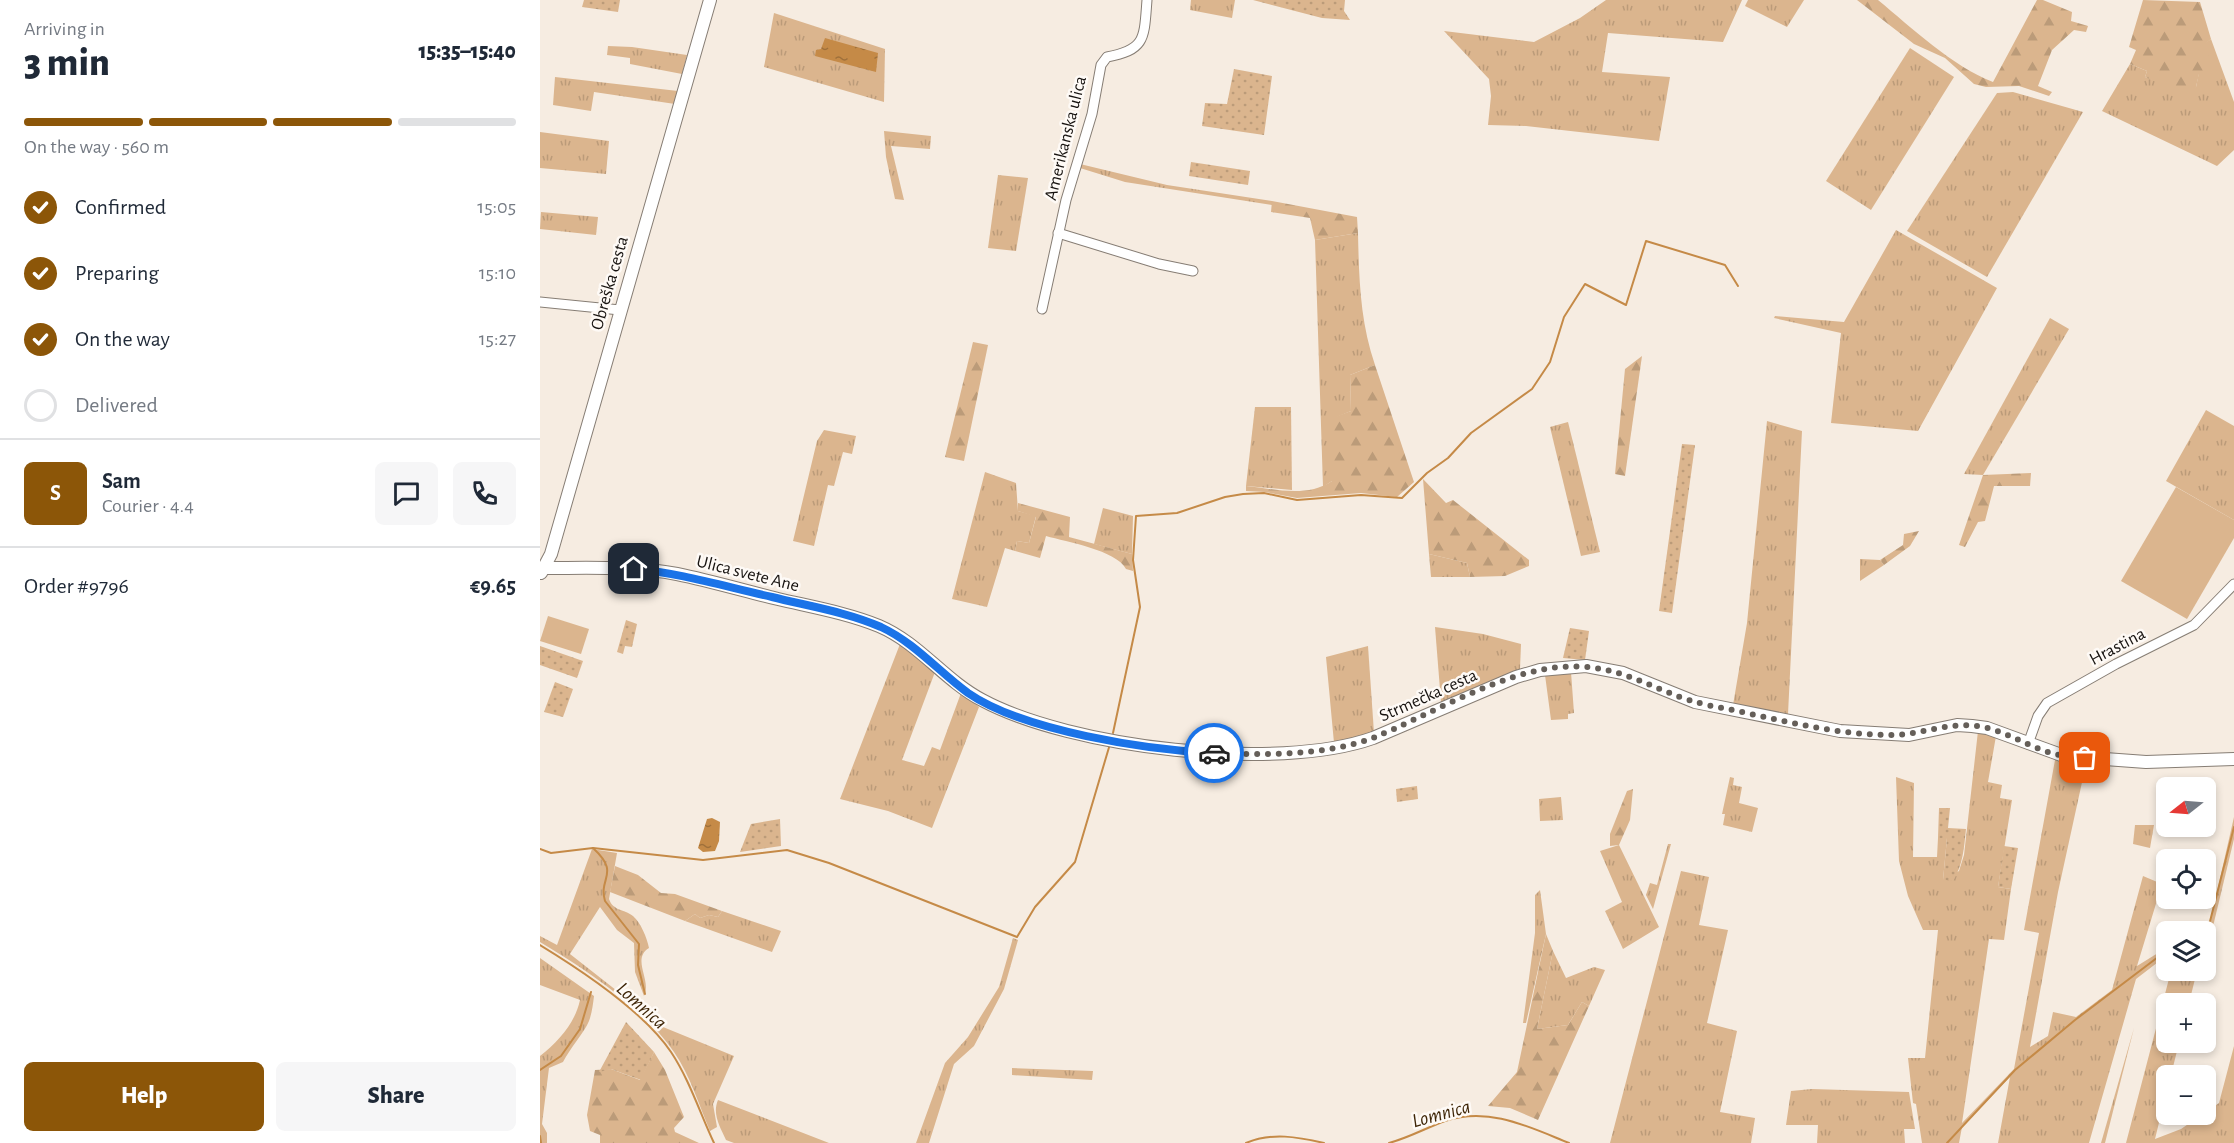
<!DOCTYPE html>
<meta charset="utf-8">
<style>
body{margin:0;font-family:"Alegreya Sans",sans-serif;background:#f6f6f7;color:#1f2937;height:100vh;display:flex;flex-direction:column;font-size:22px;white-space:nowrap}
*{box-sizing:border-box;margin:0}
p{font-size:20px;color:#747a83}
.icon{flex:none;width:33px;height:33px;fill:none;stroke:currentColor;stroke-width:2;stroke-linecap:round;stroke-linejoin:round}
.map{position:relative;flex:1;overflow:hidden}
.details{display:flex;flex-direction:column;background:#fff;width:540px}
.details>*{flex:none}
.needle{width:39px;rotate:253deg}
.controls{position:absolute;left:1616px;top:777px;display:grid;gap:12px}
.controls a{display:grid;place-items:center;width:60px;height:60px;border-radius:9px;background:#fff;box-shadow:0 3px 9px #0003;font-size:30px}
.pin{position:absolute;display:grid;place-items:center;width:51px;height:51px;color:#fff;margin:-26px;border-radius:12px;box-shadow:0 3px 9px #0006}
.courier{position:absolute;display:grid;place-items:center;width:60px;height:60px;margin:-30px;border:4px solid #1a73e8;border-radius:50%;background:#fff;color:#222;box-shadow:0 2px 8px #0007}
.head em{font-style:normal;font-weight:800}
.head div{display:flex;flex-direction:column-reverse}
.head{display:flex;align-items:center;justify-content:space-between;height:102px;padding:0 24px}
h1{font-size:39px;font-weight:800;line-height:45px}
.bar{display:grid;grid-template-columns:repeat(4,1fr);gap:9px 6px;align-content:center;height:72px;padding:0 24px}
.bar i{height:8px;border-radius:4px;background:#e0e1e3}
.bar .active{background:#8c5608}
.bar p{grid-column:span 4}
.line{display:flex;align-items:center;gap:15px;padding:0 24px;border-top:2px solid #e0e1e3}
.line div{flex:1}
.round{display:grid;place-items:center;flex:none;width:63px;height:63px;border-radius:9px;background:#f6f6f7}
ol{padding:0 24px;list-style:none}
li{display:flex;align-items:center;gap:18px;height:66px}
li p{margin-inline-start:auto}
li .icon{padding:6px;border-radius:50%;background:#8c5608;color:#fff;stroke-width:4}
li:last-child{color:#747a83}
li i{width:33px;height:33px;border:3px solid #e0e1e3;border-radius:50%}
.cta{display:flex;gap:12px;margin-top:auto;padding:12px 24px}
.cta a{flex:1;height:69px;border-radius:9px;background:#8c5608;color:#fff;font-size:24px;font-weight:800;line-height:69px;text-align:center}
.cta a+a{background:#f6f6f7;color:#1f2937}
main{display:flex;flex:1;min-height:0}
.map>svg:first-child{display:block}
.grass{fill:url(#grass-tufts)}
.forest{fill:url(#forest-firs)}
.park{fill:#dbb58e}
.garden{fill:url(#garden-dots)}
.water{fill:url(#water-ripples)}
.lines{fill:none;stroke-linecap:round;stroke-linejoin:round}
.stream{stroke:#c58a47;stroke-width:2}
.street-casing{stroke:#867d74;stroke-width:11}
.secondary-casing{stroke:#867d74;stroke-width:14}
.street{stroke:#fff;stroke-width:9}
.secondary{stroke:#fff;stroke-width:12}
.done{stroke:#655f59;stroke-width:6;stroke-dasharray:0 10.8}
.route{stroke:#1a73e8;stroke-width:8}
.labels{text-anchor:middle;stroke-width:5;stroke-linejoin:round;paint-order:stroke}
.street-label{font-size:18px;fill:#171310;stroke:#fefaf6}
.water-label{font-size:20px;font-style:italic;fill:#3e2507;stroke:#fefaf6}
</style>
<main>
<section class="details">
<div class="head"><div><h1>3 min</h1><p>Arriving in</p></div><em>15:35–15:40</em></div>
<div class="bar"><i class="active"></i><i class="active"></i><i class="active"></i><i></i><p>On the way · 560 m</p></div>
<ol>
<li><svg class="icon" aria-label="check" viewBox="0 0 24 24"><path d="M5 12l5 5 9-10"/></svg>Confirmed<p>15:05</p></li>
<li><svg class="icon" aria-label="check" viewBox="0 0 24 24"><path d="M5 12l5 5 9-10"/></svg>Preparing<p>15:10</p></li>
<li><svg class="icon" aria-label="check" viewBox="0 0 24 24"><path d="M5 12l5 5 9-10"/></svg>On the way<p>15:27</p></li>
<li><i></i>Delivered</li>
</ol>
<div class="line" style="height:108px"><b class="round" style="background:#8c5608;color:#fff">S</b><div><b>Sam</b><p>Courier · 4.4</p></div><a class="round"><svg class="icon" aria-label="chat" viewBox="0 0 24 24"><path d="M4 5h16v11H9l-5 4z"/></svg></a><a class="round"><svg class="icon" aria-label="phone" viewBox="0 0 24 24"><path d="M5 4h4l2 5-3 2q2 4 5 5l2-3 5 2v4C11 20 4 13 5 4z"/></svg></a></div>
<div class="line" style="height:78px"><div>Order #9796</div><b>€9.65</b></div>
<div class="cta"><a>Help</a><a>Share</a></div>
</section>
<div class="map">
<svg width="1694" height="1143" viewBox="0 0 1694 1143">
<defs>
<pattern id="grass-tufts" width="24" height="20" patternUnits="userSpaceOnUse" patternTransform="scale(1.5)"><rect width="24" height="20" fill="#dbb58e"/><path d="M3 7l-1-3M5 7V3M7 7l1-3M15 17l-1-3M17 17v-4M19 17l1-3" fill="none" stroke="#bb9b79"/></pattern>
<pattern id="forest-firs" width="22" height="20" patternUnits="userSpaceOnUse" patternTransform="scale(1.5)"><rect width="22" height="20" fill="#dbb58e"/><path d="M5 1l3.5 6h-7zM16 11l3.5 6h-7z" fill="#bb9b79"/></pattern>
<pattern id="garden-dots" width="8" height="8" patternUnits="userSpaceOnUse" patternTransform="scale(1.5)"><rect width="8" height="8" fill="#dbb58e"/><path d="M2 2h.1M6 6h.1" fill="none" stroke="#bb9b79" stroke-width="1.8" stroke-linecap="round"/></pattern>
<pattern id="water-ripples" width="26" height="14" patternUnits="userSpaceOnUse" patternTransform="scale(1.5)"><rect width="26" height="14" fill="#c58a47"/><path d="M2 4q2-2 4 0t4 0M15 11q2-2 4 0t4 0" fill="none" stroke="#9f703a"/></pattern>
</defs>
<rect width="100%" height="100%" fill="#f6ece1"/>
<g class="grass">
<path d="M651 0H695L692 18 650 10Z"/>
<path d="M1066 0H1202L1183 42 1068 33 1062 72 1130 77 1119 141 986 126 948 125 951 96 949 79 904 31 994 42 1040 18Z"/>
<path d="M1208 0H1264L1247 27 1205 6Z"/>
<path d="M234 13 345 49 344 102 224 67Z"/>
<path d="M1671 39 1694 102V150L1677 166 1562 111 1590 64 1607 71 1605 77 1637 88 1656 87 1665 43Z"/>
<path d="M68 46 92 47 147 55 142 74 90 64V58L67 55Z"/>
<path d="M1370 48 1414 77 1331 210 1286 181Z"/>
<path d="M15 77 138 91 135 104 54 92 51 111 13 105Z"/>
<path d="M1473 92 1543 112 1447 277 1367 231 1457 93Z"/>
<path d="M344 131 391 136 390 149 351 146 364 200 355 199 346 157Z"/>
<path d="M0 132 69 141 66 174 0 168Z"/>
<path d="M540 164 627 185 732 201V205L585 182 540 168Z"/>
<path d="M458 175 488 178 476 251 448 248Z"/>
<path d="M1 212 58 217 56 235 0 229Z"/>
<path d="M1356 230 1457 288 1378 431 1291 423 1301 333 1234 318 1235 316 1304 322Z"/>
<path d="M818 233C819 278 820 321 835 365L810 375 811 411 792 419V481L783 487 775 240Z"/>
<path d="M1510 318 1529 329 1443 475 1424 474Z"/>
<path d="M715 407H751L752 490 706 486Z"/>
<path d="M1666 410 1694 426V520L1626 481Z"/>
<path d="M1227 421 1262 431 1248 714 1193 705 1207 623Z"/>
<path d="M1028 422 1060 552 1041 556 1010 427Z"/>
<path d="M284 430 316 436 312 454 303 452 294 486 288 485 274 546 253 541 277 441Z"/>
<path d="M445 472 476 483 478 511 496 516 489 543 477 541 475 551 465 548 447 607 412 599Z"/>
<path d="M563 508 593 516 592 554 554 544Z"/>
<path d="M889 554 927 563 930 577H891Z"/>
<path d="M1320 559 1340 560 1344 565 1320 581Z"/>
<path d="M895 627 943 634 981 644 980 669 901 702Z"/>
<path d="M360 644 395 672 362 760 384 766 392 747 400 750 421 693 439 707 392 828 348 811 300 799Z"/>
<path d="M828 646 834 733 794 743 786 657Z"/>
<path d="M1031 672 1034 713 1028 714V719L1011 720 1005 675Z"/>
<path d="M1438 731 1456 736 1448 782 1462 785 1460 798 1472 800 1458 887 1471 889 1464 940 1449 939 1422 1123 1474 1069 1499 933 1484 930 1515 760 1546 764 1518 892 1490 1047 1508 1036 1513 1012 1536 1017 1572 990 1603 876 1622 884 1597 966 1626 948V956L1596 979 1549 1143H1458L1470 1077 1422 1127 1419 1143H1382L1376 1104 1373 1103 1368 1058H1385L1398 930H1383L1368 896 1359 861 1356 777 1374 783 1373 857H1397L1398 838H1407L1403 880 1419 871 1424 855Z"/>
<path d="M1190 777 1194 778 1193 785 1202 787 1199 803 1218 808 1212 832 1183 825 1185 814H1182Z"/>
<path d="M1021 797 1023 820 1000 821 999 799Z"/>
<path d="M1694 817V839L1669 943 1665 944Z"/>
<path d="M1595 825H1614L1610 848 1593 844Z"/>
<path d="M1128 844H1131L1113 909 1106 895 1110 883 1117 885Z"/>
<path d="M1079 845 1119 927 1083 949 1065 911 1082 902 1060 851Z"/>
<path d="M52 849 77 853 69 899C73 911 84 909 93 916 101 923 107 938 109 948 91 959 112 980 104 996L95 972 94 943 77 930 60 907 30 954 123 1027 194 1056 173 1104 177 1127 170 1131C159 1105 150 1075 134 1052 104 1008 45 969 0 942V936L17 945Z"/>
<path d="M1141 871 1169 877 1159 925 1188 930 1167 1023 1197 1031 1180 1112 1215 1118 1211 1143H1070Z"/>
<path d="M1000 890 1006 934 986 1023H983L995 933V895Z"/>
<path d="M182 911 241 931 232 952 145 921 155 914 160 918 169 915 178 917Z"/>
<path d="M473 938 478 940 464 989 434 1046 414 1064 389 1143H376L405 1063 428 1037 459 987Z"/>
<path d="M1013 951 1026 978 1054 967 1065 970 1049 1006 1042 1002 1028 1025 997 1029Z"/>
<path d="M0 958 54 996C53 1004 52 1013 49 1021 44 1033 30 1048 23 1062L9 1068 2 1124 7 1133V1143H0V1056C19 1041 35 1023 40 1000L0 985Z"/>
<path d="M1631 971H1657L1649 1003 1626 1004V1042L1639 1043 1631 1075 1626 1076V1094L1615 1139 1641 1129 1679 1103 1694 1046V1143H1586Z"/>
<path d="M1594 1028 1565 1143H1561Z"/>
<path d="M472 1068 553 1071 552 1080 472 1075Z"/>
<path d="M1272 1089 1369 1092 1375 1129H1364L1365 1143H1277L1278 1125H1246L1251 1091Z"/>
<path d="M178 1100 289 1143H194L186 1140C180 1127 172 1114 178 1100Z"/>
</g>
<g class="forest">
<path d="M1317 0H1338C1372 28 1412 66 1453 82L1497 0H1503L1532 12 1531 21 1548 26 1546 32 1534 30 1512 50 1498 86 1512 92 1509 96 1479 86 1446 87 1434 84 1405 58 1374 44Z"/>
<path d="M1603 0 1660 2 1671 39 1665 44 1673 69 1659 74 1656 87 1649 93 1637 88 1634 90 1605 77 1607 71 1590 64 1596 50 1589 47Z"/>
<path d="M732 201 817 217 818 233 775 240 770 218 731 212Z"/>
<path d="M433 342 448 345 424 461 405 457Z"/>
<path d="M1102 356 1085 476 1075 474 1085 369Z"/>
<path d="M835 365 874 482 857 497 821 493 757 498 725 492 706 491V486C735 489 767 498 792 481V418L811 411 810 375Z"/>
<path d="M1491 473 1490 486H1454L1445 521 1438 522 1425 547 1419 545 1443 475Z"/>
<path d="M883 479 906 503 913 500 989 560V566L965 576 930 577 927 563 889 554Z"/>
<path d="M478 503 530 517 529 537 592 554 593 571 586 569C576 550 527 542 506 536L500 558 475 551 477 541 489 543 496 517 478 511Z"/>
<path d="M1379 531 1370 546 1344 565 1340 560 1363 545 1364 534Z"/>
<path d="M1093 789 1090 820 1079 845 1070 846V834L1087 791Z"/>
<path d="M75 866 98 875 121 893 135 894 182 911 178 917 169 915 160 918 155 914 145 921 70 892Z"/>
<path d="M1006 934 1013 951 997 1029 1028 1025 1042 1002 1049 1006 998 1120 970 1108 948 1106 977 1072Z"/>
<path d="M114 1052 125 1070 144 1117 134 1128 135 1132 159 1143H60V1135L50 1131 47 1115 55 1070 71 1069 100 1080Z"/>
</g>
<g class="park">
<path d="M1636 487 1694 520V538L1647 619 1581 581Z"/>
<path d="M8 616 49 629 41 654 0 641Z"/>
</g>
<g class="garden">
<path d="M44 0H80L78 12 42 7Z"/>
<path d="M713 0H805L804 11 810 20 782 18Z"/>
<path d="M694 69 732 76 724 135 662 126 665 103 687 104Z"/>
<path d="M651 162 710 171 708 185 649 176Z"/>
<path d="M1142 444 1155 445 1132 613 1119 611Z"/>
<path d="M86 620 97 624 92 647 85 646 83 654 77 652Z"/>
<path d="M1030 628 1049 631 1045 660 1023 658Z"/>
<path d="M0 646 43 661 37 678 0 665Z"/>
<path d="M15 682 33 689 23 717 4 712Z"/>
<path d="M877 786 878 799 857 802 856 789Z"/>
<path d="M1399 808H1410L1408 828 1426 829C1424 848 1423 865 1413 881L1403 880 1407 838H1398Z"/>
<path d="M240 819 241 846 200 852 211 824Z"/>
<path d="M1464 846 1478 848 1471 889 1458 887Z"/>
<path d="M86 1022 114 1052 101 1080 71 1069 59 1072Z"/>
</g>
<g class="water">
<path d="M285 38 338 53 336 72 275 56 276 50 281 49Z"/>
<path d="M172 818 180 822 179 841 175 851 163 852 158 848 167 819Z"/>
</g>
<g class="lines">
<g class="stream">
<path d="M573 733 600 607 593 560 596 516 637 513 685 497 703 494 724 493 757 500 821 495 862 498 887 473 908 458 931 433 992 389 1010 362 1024 317 1045 284 1086 305 1106 241 1185 265 1198 286"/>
<path d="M53 848 163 860 247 850 289 863 477 937 495 907 535 862 570 744"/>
<path d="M0 849 11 853 53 848C81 874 58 877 65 901L99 944 98 965 105 994"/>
<path d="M1665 941 1694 827"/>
<path d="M0 945C41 970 104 1012 131 1052 149 1079 160 1113 174 1143"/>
<path d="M0 1070 21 1056 40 1029 51 992"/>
<path d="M0 1136 1 1143"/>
<path d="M706 1143C732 1132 758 1137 784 1143"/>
<path d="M849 1143C868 1138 886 1128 905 1121 949 1106 989 1127 1029 1143"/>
<path d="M1407 1143 1475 1070 1535 1020 1626 951"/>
</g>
<g class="street-casing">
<g id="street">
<path d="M518 233 619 264 653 271"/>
<path d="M0 302 80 310"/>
<path d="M502 309 526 200 552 114 561 65 567 57C606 50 604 38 607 0"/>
<path d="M1488 744 1498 716 1507 703 1576 664 1654 625 1694 584"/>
</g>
</g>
<g class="secondary-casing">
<g id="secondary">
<path d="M5 568C49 568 94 566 137 574 171 581 205 591 238 599 272 607 307 613 339 626 379 643 404 680 442 700 531 748 737 772 833 738L976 677 1000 670 1046 666 1083 673 1155 702 1300 731 1369 735 1417 725 1432 726 1447 728 1524 756 1606 762 1694 759"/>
<path d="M1 573 11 554 170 0"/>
</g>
</g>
<use href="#street" class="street"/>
<use href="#secondary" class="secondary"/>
</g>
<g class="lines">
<path class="done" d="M674 753C725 755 784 756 833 738 889 715 961 672 1020 667 1085 662 1113 694 1172 706 1231 717 1291 735 1351 735 1380 735 1408 722 1437 726 1461 729 1482 743 1505 751 1518 756 1532 757 1545 758"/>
<path class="route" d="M94 569C141 573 186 587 232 597 268 606 307 612 341 627 375 643 398 671 428 693 483 731 607 750 674 753"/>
</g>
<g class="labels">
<g class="street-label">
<text transform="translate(525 138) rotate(-76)" y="6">Amerikanska ulica</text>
<text transform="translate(69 283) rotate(-74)" y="6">Obreška cesta</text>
<text transform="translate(208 573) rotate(14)" y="6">Ulica svete Ane</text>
<text transform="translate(1577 646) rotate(-28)" y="6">Hrastina</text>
<text transform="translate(888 695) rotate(-24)" y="6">Strmečka cesta</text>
</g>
<g class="water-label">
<text transform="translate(102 1005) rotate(42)" y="7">Lomnica</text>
<text transform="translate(901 1113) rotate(-15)" y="7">Lomnica</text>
</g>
</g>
</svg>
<div class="controls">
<a><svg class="needle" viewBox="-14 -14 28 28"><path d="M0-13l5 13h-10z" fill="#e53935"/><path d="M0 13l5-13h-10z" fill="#747a83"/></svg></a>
<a><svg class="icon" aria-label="locate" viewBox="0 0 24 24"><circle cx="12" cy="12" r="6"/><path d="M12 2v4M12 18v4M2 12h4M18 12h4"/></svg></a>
<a><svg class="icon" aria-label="layers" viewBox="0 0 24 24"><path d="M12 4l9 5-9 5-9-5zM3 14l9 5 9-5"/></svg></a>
<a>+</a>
<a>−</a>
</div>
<div class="pin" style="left:1545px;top:758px;background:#ea580c"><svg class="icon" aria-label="bag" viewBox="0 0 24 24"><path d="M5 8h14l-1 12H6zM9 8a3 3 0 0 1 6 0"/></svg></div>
<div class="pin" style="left:94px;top:569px;background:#1f2937"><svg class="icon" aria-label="home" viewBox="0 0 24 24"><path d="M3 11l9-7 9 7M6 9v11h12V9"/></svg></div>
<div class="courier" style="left:674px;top:753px"><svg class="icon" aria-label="car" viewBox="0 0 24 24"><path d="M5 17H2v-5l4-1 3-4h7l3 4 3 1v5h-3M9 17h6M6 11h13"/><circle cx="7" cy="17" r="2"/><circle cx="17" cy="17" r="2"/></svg></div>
</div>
</main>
